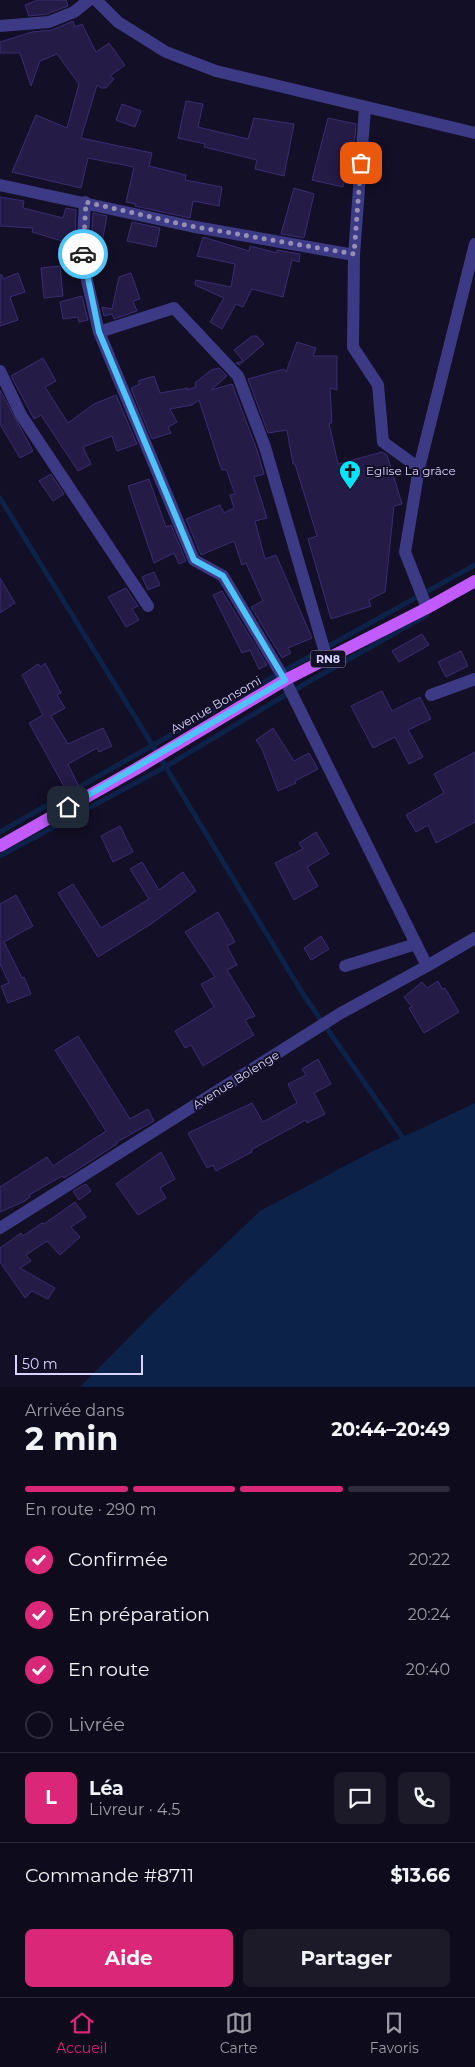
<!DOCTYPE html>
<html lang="fr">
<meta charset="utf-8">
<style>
body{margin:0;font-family:Montserrat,sans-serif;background:#1c1929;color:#f1f3f6;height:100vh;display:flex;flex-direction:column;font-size:19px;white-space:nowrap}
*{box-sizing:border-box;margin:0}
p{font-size:16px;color:#9b9ba3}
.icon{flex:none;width:28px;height:28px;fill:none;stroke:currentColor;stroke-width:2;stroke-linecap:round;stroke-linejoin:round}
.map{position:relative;height:1387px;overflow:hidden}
.sheet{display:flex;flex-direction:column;background:#0e0b1c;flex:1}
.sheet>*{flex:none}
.scale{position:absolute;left:15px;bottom:12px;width:128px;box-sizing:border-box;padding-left:5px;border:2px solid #d9d4ff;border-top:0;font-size:14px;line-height:18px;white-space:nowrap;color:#d9d4ff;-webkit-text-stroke:4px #130f26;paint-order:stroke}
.pin{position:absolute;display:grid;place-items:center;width:42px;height:42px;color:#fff;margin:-21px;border-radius:10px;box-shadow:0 2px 8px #0006}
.courier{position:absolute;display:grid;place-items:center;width:50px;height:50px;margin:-25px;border:4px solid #4fc3f7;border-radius:50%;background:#fff;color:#222;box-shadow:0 1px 6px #0007}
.headline em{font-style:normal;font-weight:700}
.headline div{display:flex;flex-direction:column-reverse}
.headline{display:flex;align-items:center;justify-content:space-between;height:85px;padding:0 25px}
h1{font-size:32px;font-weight:700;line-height:38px}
.bar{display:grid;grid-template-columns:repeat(4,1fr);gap:8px 5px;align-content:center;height:60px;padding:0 25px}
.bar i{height:6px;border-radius:4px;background:#2e2b3b}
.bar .on{background:#db2777}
.bar p{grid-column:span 4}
.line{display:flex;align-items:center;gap:12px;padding:0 25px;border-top:1px solid #2e2b3b}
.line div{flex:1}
.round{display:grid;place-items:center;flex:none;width:52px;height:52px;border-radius:8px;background:#1c1929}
ol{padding:0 25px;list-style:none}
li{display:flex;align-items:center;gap:15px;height:55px}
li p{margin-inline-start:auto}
li .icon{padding:5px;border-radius:50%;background:#db2777;color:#fff;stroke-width:4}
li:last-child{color:#9b9ba3}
li i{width:28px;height:28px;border:2px solid #2e2b3b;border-radius:50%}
.button{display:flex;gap:10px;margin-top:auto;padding:10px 25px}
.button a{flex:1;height:58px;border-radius:8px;background:#db2777;color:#fff;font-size:20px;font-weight:700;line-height:58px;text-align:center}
.button a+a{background:#1c1929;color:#f1f3f6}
.tab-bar{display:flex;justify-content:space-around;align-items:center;height:70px;border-top:1px solid #2e2b3b;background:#0e0b1c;font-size:14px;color:#9b9ba3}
.tab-bar a{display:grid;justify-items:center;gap:2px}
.tab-bar .on{color:#db2777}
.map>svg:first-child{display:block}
.water{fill:#0c2248}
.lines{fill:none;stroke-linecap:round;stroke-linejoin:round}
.stream{stroke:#0c2248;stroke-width:5}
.building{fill:#241b47;stroke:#3b2d73}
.minor{stroke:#3d3a85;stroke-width:12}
.major{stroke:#c25bff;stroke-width:12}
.done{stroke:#948fb3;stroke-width:5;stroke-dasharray:0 9}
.route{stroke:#4fc3f7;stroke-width:6}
.labels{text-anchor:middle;stroke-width:4;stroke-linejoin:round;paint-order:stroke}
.shield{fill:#130f26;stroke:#9e99be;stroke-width:1}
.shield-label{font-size:11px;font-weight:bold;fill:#d9d4ff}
.poi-label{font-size:12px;fill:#d9d4ff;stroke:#130f26;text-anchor:start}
.street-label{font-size:12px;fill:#d9d4ff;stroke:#130f26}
</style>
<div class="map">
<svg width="475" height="1387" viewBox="0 0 475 1387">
<rect width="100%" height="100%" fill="#130f26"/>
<path class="water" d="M475 1103V1387H80L155 1311 260 1211 373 1151Z"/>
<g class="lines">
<g class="stream">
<path d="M0 498 153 746 303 994 405 1141"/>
<path d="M0 832 278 674 475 565"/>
<path d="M0 856 165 767 289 693 427 615"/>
</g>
</g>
<g class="building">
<path d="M38 0H66L68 6 47 14 29 16 25 5Z"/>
<path d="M73 21 75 27 82 24 96 52 109 43 125 65 110 76 114 79 106 88H101L97 85 81 138 152 153 149 166 186 175 185 180 222 187 219 206 193 201 190 218 135 206 136 204 126 202 134 167 88 158 81 188 12 172 36 115 67 128 79 84 57 54 40 61 31 86 20 53H0V42L32 32 52 30Z"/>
<path d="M186 101 203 104 198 127 248 139 254 118 294 124 284 176 255 169 257 160 204 147 205 144 178 138Z"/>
<path d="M122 104 141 111 135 127 116 120Z"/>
<path d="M328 118 356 124 355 137 343 187 312 180Z"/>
<path d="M294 188 314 194 304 238 281 234Z"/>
<path d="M0 197 24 201 23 208 63 218 66 208 76 210 75 245 32 232 33 228 0 226Z"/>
<path d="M93 213 107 216 101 248 91 247Z"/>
<path d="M132 222 160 228 156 247 127 241Z"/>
<path d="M203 237 249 251 250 246 277 253V250L300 254 299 262 292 260 283 297 252 289 243 307 236 304 222 329 210 322 224 298 195 285 196 280 231 287 235 264 197 256Z"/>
<path d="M60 266 63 296 44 298 41 268Z"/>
<path d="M18 273 25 292 10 297 18 320 0 326V275H2L3 279Z"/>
<path d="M131 273 140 299 133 301 137 311 114 319 112 314 104 316 102 307 112 309 119 277Z"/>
<path d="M82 296 88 320 79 322 78 317 63 319 60 302Z"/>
<path d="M252 336H257L264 344 239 365 236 363 243 361 234 350Z"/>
<path d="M297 342 316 348 313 356H337V390L330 388 332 423H329L338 464 382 452 387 455 402 504 394 506 385 592 369 600 371 606 331 619 308 539 317 536 295 464H293L287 430 268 433 248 379 284 369 286 372Z"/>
<path d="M43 358 56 381 45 387 68 423 94 404 116 395 137 444 117 451 112 436 83 447 91 464 78 471 41 415 34 419 11 376Z"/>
<path d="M219 368 227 376 211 390 232 384 257 450 264 474 254 477 267 518 255 521 265 559 276 555 312 638 288 648 291 653 282 658 251 607 263 601 246 563 242 565 234 541 201 555 186 519 220 505 224 513 234 508 230 495 235 494 226 469 222 470 219 462 199 400 192 405 170 409 177 422 168 427 171 433 152 439 131 388 140 384 138 381 154 376 160 393 188 388 187 390 196 387 195 383 211 370Z"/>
<path d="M0 390 33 451 20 458 0 424Z"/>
<path d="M51 474 64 494 53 501 39 481Z"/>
<path d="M149 479 166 527 171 525 186 561 179 564 174 553 154 563 128 486Z"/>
<path d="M154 572 160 585 148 590 142 577Z"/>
<path d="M0 578 15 603 0 613Z"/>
<path d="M126 588 138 606 132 609 139 620 126 627 108 597Z"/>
<path d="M222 591 267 665 259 669 250 650 242 653 213 595Z"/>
<path d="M422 634 429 645 399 662 392 651Z"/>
<path d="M461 651 468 666 446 677 438 662Z"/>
<path d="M45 663 61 693 57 695 65 708 51 716 68 744 103 728 112 746 99 752 97 748 68 764 81 791 70 797 29 723 43 715 22 675 38 664 41 667Z"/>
<path d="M382 691 392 711 420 697 431 719 408 730 423 757 409 764 395 737 373 748 351 706Z"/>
<path d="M273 728 294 761 309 753 318 769 295 781 296 783 278 791 262 749 256 740Z"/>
<path d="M475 752V822L436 843 428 825 416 832 406 815 444 793 434 774Z"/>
<path d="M120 826 133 852 113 862 101 836Z"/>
<path d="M316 832 329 854 307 867 318 886 294 900 275 863 303 849 299 843Z"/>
<path d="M142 862 159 890 183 872 196 891 151 924 98 957 58 893 73 884 101 928 149 899 130 869Z"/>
<path d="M16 895 33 926 4 942 22 978 24 977 31 994 8 1003 1 986 9 983 0 964V904Z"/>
<path d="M218 912 235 942 227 946 237 965 227 970 255 1016 245 1020 254 1035 203 1066 191 1045 185 1048 175 1031 214 1007 201 984 215 977 185 932Z"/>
<path d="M321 936 329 949 311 960 304 948Z"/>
<path d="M438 981 442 989 445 988 459 1012 424 1033 409 1008 412 1007 404 997 422 982 427 988Z"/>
<path d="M78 1036 130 1119 148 1109 154 1121 117 1142V1144L64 1178 62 1176 29 1195 30 1197 23 1202 0 1212V1187L47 1157 53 1166 106 1131 55 1050Z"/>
<path d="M318 1059 331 1084 314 1093 325 1114 307 1123 306 1120 251 1150 252 1152 216 1171 213 1165 207 1168 188 1133 252 1103 263 1122 297 1103 288 1084 306 1075 302 1069Z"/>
<path d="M161 1152 175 1179 160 1188 166 1198 138 1215 116 1184Z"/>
<path d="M86 1184 91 1191 79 1200 73 1191Z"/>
<path d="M75 1202 86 1217 71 1227 80 1237 60 1255 47 1241 26 1255 31 1261 20 1268 55 1288 48 1299 32 1291 25 1298 0 1262V1248L21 1233 23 1236 42 1223 44 1224Z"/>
</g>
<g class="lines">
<g class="minor">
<path d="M96 0 118 22 166 52 216 71 475 133"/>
<path d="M0 26 49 22 74 12 89 0"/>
<path d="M365 108 354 255 353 347 378 385 383 442 419 468"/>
<path d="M0 185 190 226 354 255"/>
<path d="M85 202 82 259 99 332 194 560 223 576 285 680 427 966"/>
<path d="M99 332 174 308 238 376 265 447 327 659"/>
<path d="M0 371 21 415 148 606"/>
<path d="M427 608 405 552 419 468 475 244"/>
<path d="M431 695 475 679"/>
<path d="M345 966 416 944"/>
<path d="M0 1228 341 1013 427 966 475 938"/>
</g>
<path class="major" d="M0 846 136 769 285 680 427 608 475 581"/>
</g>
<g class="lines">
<path class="done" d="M83 254 86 202 190 226 354 254 361 163"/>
<path class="route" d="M68 807 285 680 223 576 194 560 99 332 83 254"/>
</g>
<defs>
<g id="church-pin" transform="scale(1.125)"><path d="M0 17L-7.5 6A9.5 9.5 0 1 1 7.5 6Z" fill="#00e5ff" stroke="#130f26"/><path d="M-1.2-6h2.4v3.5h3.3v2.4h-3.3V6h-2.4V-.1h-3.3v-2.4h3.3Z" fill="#111"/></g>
</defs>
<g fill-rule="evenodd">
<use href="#church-pin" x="350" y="471"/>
</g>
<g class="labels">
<rect class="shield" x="310.5" y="650.5" width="35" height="17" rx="4"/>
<g class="shield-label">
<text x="328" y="663">RN8</text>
</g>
<g class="poi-label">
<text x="366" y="475">Eglise La grâce</text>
</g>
<g class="street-label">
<text transform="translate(216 705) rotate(-30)" y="4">Avenue Bonsomi</text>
<text transform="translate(236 1080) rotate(-32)" y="4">Avenue Bolenge</text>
</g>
</g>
</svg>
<div class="scale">50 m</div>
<div class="pin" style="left:361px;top:163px;background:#ea580c"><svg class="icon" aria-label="bag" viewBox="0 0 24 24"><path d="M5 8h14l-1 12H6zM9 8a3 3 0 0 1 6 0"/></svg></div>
<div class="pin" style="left:68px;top:807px;background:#1f2937"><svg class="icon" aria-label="home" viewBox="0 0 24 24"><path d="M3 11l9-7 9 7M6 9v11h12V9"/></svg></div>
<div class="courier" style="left:83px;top:254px"><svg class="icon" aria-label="car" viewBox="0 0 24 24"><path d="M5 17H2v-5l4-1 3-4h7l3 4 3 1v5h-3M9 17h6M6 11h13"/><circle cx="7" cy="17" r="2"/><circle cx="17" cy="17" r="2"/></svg></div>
</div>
<section class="sheet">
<div class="headline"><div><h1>2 min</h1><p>Arrivée dans</p></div><em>20:44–20:49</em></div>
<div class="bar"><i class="on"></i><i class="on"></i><i class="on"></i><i></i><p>En route · 290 m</p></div>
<ol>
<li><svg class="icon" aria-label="check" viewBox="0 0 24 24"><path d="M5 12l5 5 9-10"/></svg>Confirmée<p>20:22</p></li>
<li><svg class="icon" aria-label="check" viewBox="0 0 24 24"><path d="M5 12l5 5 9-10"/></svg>En préparation<p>20:24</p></li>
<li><svg class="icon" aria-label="check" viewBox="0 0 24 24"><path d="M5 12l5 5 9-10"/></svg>En route<p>20:40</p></li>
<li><i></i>Livrée</li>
</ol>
<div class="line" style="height:90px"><b class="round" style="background:#db2777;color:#fff">L</b><div><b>Léa</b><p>Livreur · 4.5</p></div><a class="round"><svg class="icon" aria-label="chat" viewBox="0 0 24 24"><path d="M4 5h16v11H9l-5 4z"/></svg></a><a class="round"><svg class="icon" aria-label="phone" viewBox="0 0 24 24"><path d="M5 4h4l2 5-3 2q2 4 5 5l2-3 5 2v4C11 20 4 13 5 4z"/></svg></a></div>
<div class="line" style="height:65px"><div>Commande #8711</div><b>$13.66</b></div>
<div class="button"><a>Aide</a><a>Partager</a></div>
</section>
<nav class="tab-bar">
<a class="on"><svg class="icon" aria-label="home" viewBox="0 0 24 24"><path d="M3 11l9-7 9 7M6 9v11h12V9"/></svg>Accueil</a>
<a><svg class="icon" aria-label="map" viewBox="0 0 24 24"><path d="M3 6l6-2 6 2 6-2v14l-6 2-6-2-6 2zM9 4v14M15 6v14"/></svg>Carte</a>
<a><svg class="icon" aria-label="saved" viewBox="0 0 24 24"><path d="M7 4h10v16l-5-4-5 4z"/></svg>Favoris</a>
</nav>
